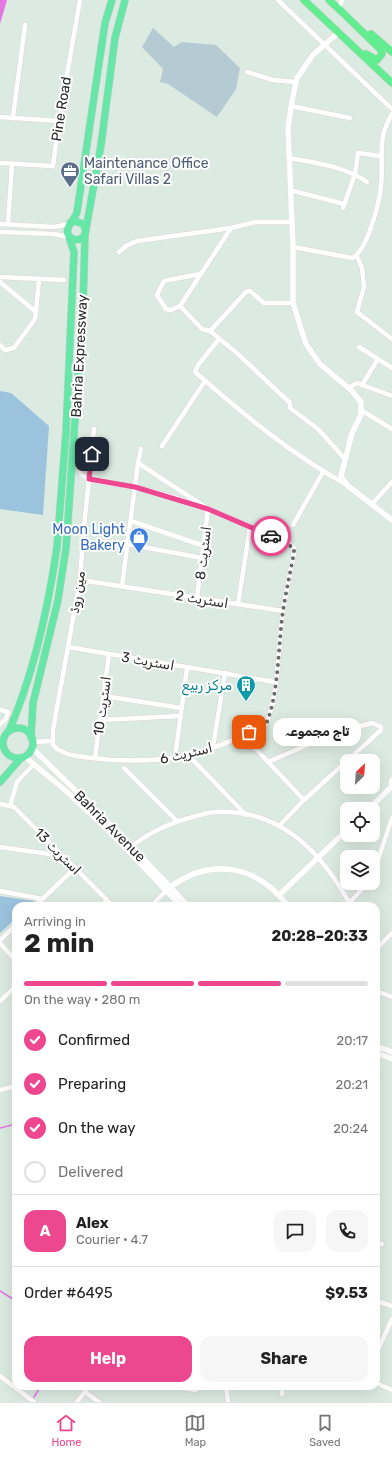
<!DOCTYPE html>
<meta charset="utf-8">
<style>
body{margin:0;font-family:Rubik,"Noto Naskh Arabic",sans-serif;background:#f6f6f6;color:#222;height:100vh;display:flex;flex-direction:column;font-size:15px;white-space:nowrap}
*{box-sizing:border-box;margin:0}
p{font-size:13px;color:#767676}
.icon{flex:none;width:22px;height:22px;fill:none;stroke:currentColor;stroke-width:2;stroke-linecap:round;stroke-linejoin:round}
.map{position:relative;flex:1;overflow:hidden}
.drawer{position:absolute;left:12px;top:902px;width:368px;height:488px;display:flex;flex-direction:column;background:#fff;border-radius:12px;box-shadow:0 4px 16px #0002}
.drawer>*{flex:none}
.needle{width:26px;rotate:25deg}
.fabs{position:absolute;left:340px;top:754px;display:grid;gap:8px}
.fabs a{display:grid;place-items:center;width:40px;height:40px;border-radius:8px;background:#fff;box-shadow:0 4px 16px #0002;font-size:20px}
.pin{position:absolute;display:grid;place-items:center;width:34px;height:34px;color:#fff;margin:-17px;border-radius:8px;box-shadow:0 2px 6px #0006}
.courier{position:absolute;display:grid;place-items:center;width:40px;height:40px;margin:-20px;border:3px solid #ed478f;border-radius:50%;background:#fff;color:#222;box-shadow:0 1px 5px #0007}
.bubble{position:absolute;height:28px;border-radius:12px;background:#fff;box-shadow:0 4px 16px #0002;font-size:13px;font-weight:700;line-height:28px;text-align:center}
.headline em{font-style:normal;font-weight:700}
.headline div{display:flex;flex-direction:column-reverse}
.headline{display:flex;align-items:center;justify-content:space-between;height:68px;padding:0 12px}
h1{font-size:26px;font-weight:700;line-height:30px}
.bar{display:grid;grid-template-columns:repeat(4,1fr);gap:6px 4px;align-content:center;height:48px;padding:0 12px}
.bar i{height:5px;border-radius:3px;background:#e0e0e0}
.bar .on{background:#ed478f}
.bar p{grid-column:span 4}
.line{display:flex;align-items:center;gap:10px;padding:0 12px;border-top:1px solid #e0e0e0}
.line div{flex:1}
.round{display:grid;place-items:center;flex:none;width:42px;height:42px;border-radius:12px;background:#f6f6f6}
ol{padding:0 12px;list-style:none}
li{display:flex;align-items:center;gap:12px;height:44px}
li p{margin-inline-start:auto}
li .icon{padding:4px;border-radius:50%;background:#ed478f;color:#fff;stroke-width:4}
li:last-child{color:#767676}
li i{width:22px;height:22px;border:2px solid #e0e0e0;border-radius:50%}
.button{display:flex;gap:8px;margin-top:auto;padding:8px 12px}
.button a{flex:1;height:46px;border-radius:12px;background:#ed478f;color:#fff;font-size:16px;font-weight:700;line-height:46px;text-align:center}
.button a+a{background:#f6f6f6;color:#222}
.dock{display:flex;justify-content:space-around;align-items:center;height:56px;border-top:1px solid #e0e0e0;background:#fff;font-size:11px;color:#767676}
.dock a{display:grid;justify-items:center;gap:2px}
.dock .on{color:#ed478f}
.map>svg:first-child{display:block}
.green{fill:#9cc3de}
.cemetery{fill:#b5cbd3}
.water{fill:#e676e4}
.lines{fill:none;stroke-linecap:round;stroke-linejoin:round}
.stream{stroke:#e676e4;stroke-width:1.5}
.minor-casing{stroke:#e1d2d9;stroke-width:5.5}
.tertiary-casing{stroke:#e1d2d9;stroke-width:6}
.primary-casing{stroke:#ccc;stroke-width:8}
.trunk-casing{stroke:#ccc;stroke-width:8}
.minor{stroke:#fff;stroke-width:4.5}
.tertiary{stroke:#fff;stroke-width:5.5}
.primary{stroke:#66e7a8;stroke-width:7}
.trunk{stroke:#62ed91;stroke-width:7}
.done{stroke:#686e6a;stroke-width:4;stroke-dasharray:0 7.2}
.route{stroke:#ed478f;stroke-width:5}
.labels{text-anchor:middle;stroke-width:4;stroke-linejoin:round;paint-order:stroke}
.street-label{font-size:14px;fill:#2a2a2a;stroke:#fff}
.service-label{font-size:14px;fill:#4e5e75;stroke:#fff;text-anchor:start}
.shop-label{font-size:14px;fill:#366cbe;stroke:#fff;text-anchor:end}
.culture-label{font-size:14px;fill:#0d838f;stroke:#fff;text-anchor:end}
</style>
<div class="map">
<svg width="392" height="1402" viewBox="0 0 392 1402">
<rect width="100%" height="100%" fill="#dcebe1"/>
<g class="green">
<path d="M0 391 11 393 49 426 43 515 0 509Z"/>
<path d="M0 896 34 901 29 906H16V918L0 933Z"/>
</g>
<path class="cemetery" d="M153 28 174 47 182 42 216 45 240 68 236 89 217 117 168 84 160 82 163 69 142 47Z"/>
<path class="water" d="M0 0H7L0 24Z"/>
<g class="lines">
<g class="stream">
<path d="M0 1128 16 1124"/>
<path d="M0 1291 16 1301"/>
<path d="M34 1397 41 1386"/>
</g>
<g class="minor-casing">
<g id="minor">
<path d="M278 0 392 109"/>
<path d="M339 9 342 0"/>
<path d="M247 72 273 80 296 82"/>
<path d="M291 106 350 118"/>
<path d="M0 117 59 121"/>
<path d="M13 117 25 25"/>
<path d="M289 158C317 163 344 166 367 182"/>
<path d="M0 163 53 166 59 121 80 0"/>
<path d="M290 190 344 204"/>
<path d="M343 208 355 174 358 153 380 156"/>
<path d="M0 224 54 227 70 224"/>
<path d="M8 224 12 164"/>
<path d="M0 232 54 234 69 237"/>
<path d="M293 247 352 258C367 252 380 201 381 185 384 158 376 140 392 114"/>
<path d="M119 252 126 246 137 241 231 228 256 222H291"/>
<path d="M357 256 362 268 364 287 357 312 392 339"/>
<path d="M200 274 164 281 157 295 166 309 171 310 180 306 231 228"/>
<path d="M0 277 64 280"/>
<path d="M0 282 36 312 35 319 14 348 5 350 0 345"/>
<path d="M180 306 202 329 210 331 238 354 290 403V408L318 429 345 459"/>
<path d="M36 312 39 279"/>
<path d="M210 331 247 291H250L264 303H293"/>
<path d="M219 339 198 365 195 372C243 414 291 454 347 485"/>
<path d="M359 347 392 368"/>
<path d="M362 385 378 359"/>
<path d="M348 388 357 383 392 396"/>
<path d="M361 410 392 429"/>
<path d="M162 446 205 381"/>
<path d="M75 447 81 474C94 485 118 483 134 487 188 498 239 521 289 544L294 548V553C290 573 286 592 283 611 278 643 279 696 266 724 209 756 157 766 92 758 78 756 63 756 53 745V730L80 580 83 537 94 429"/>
<path d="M138 463 208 509 197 598"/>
<path d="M372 504 392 482"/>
<path d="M131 521 204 546"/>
<path d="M293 525 323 472"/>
<path d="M127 544 202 558"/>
<path d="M80 580 283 611"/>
<path d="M122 586 138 463 141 449"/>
<path d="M238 604 250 527"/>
<path d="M68 647 275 682"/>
<path d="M104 696 181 708"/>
<path d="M0 710 8 712 6 719 0 724"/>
<path d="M100 720 180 716"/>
<path d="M33 742 53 741"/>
<path d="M0 743H3"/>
<path d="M253 746 304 800"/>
<path d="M213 747 225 673"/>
<path d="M95 758 109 654"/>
<path d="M175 758 187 668"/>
<path d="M193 760 246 815"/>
<path d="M268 762 335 733 372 723 381 727V730L304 800 279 826"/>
<path d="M124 768 177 821"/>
<path d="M0 804 14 807 113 906"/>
<path d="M10 806 17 782 34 764"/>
<path d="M0 847 63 856"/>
<path d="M130 848C147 833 172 822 193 817 200 815 209 812 216 812 282 809 322 853 351 906"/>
<path d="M373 875 392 818"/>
<path d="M0 891 42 899"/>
<path d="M349 903 368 883"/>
<path d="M35 906 75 868"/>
<path d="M100 906 107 900"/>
<path d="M151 906 168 889"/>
<path d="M0 940 16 925"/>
<path d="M0 943 16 961"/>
<path d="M376 949 392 933"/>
<path d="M376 991 392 997"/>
<path d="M0 1001 16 986"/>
<path d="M376 1073 378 1074"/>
<path d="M0 1090 16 1086"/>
<path d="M376 1243 382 1244"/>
<path d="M380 1302 392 1306"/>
<path d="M376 1354 392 1319"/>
<path d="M0 1376 34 1402"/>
<path d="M376 1383 392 1390"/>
<path d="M170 1386 196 1390 198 1386"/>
<path d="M226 1386 228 1402"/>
<path d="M85 1392 99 1402"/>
<path d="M282 1394V1386"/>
<path d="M77 1402 89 1386"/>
</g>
</g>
<g class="tertiary-casing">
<g id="tertiary">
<path d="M339 32 313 55 297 78 292 101 288 128 293 247V303L306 344 320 364 352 391 361 402V415L352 433 341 476 348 486 392 520"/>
<path d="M32 748 116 830 188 906"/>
<path d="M24 756 66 791 113 835 181 906"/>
<path d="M369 809 391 787 392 780"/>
<path d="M170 887C212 857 257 865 288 906"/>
<path d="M279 895 347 830"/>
<path d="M376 1046 392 1052"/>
<path d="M376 1053 392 1059"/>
</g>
</g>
<g class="primary-casing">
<g id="primary">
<path d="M70 223 75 221 83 224 86 231 83 238C79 240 75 241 71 238 61 230 75 220 77 212L105 23 112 0"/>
<path d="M86 229 101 145 115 38 125 0"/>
<circle cx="18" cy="743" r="15"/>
<path d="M9 731C34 673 48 609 57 547L66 432 74 252 69 237"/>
<path d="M31 737 33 703 58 600 66 548 83 307 85 235"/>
<path d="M0 782 21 758"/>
</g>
</g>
<g class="trunk-casing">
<g id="trunk">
<path d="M304 0 392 83"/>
<path d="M329 0 342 12"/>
<path d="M339 9 381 50 382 54 377 60 366 54"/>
<path d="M371 34 392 52"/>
</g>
</g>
<use href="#minor" class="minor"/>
<use href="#tertiary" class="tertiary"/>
<use href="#primary" class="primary"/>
<use href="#trunk" class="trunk"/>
</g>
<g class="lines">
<path class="done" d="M249 732 266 724C279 695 278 644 283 611 286 592 290 573 294 553V548L271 536"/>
<path class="route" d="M92 454 89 479 135 487 208 509 271 536"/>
</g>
<defs>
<g id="office-pin" transform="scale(1)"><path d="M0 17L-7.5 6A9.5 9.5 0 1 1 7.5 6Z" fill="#5c6f8a" stroke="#fff"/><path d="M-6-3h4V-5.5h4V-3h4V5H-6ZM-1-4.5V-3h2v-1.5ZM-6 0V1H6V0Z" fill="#fff"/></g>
<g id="shop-pin" transform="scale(1)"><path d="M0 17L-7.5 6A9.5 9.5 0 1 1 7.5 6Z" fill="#3f7fe0" stroke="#fff"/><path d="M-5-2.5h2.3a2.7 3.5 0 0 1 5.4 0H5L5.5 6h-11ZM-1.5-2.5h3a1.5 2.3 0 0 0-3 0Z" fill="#fff"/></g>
<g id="building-pin" transform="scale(1)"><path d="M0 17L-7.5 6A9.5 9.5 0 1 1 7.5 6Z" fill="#0f9aa8" stroke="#fff"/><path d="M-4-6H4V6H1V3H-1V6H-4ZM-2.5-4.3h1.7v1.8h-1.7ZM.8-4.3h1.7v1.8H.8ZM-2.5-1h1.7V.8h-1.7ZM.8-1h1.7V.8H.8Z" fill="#fff"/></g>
</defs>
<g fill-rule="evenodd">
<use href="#office-pin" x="70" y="171"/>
<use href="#shop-pin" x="139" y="537"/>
<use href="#building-pin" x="246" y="685"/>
</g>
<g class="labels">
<g class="street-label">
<text transform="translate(61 109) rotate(-81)" y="5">Pine Road</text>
<text transform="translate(79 356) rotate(-87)" y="5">Bahria Expressway</text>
<text transform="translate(203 553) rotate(-83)" y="5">اسٹریٹ 8</text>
<text transform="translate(77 592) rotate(-81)" y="5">مین روڈ</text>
<text transform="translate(202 599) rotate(9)" y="5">اسٹریٹ 2</text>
<text transform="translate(148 661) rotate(10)" y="5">اسٹریٹ 3</text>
<text transform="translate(102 706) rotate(-82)" y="5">اسٹریٹ 10</text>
<text transform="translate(186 753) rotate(-13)" y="5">اسٹریٹ 6</text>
<text transform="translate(110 826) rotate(45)" y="5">Bahria Avenue</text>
<text transform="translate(58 851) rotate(45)" y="5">اسٹریٹ 13</text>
</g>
<g class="service-label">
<text x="84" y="168">Maintenance Office<tspan x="84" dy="16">Safari Villas 2</tspan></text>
</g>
<g class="shop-label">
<text x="125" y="534">Moon Light<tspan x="125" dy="16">Bakery</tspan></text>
</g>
<g class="culture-label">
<text x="232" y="690">مرکز ربیع</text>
</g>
</g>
</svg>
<div class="fabs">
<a><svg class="needle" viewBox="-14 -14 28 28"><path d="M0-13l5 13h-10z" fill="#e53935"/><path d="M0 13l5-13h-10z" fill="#767676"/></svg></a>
<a><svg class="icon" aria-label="locate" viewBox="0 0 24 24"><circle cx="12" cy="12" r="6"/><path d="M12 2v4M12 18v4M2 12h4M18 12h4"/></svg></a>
<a><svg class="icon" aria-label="layers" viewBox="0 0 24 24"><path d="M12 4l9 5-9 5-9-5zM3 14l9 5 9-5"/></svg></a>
</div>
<div class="pin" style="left:249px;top:732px;background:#ea580c"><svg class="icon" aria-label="bag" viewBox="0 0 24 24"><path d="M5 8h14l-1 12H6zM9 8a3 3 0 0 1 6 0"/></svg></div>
<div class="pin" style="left:92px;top:454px;background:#1f2937"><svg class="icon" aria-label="home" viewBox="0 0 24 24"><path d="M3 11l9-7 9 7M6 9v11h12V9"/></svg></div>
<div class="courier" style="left:271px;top:536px"><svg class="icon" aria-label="car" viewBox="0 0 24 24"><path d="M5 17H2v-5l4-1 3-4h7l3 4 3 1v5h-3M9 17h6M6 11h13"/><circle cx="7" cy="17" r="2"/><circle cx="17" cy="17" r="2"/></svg></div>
<div class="bubble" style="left:273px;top:718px;width:88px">تاج مجموعہ</div>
<section class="drawer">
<div class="headline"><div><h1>2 min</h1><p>Arriving in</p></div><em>20:28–20:33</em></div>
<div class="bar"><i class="on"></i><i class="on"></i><i class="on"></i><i></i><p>On the way · 280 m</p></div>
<ol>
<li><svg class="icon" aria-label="check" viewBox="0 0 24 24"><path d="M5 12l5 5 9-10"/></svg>Confirmed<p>20:17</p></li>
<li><svg class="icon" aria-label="check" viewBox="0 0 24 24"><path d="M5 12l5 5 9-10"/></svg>Preparing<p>20:21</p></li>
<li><svg class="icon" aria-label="check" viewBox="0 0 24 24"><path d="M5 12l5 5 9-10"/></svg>On the way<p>20:24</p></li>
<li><i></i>Delivered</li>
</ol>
<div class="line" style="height:72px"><b class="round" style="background:#ed478f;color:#fff">A</b><div><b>Alex</b><p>Courier · 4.7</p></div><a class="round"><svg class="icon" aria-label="chat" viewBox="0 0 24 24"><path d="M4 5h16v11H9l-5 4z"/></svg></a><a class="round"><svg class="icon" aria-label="phone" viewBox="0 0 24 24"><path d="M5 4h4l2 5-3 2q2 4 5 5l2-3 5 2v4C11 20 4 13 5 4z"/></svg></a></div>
<div class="line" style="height:52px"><div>Order #6495</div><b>$9.53</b></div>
<div class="button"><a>Help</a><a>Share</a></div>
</section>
</div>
<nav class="dock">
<a class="on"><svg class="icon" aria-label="home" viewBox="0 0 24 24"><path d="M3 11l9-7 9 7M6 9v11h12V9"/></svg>Home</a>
<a><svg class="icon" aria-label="map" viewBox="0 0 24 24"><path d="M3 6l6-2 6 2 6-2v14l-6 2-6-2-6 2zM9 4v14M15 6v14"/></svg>Map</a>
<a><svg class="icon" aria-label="saved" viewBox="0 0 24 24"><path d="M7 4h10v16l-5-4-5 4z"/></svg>Saved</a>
</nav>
